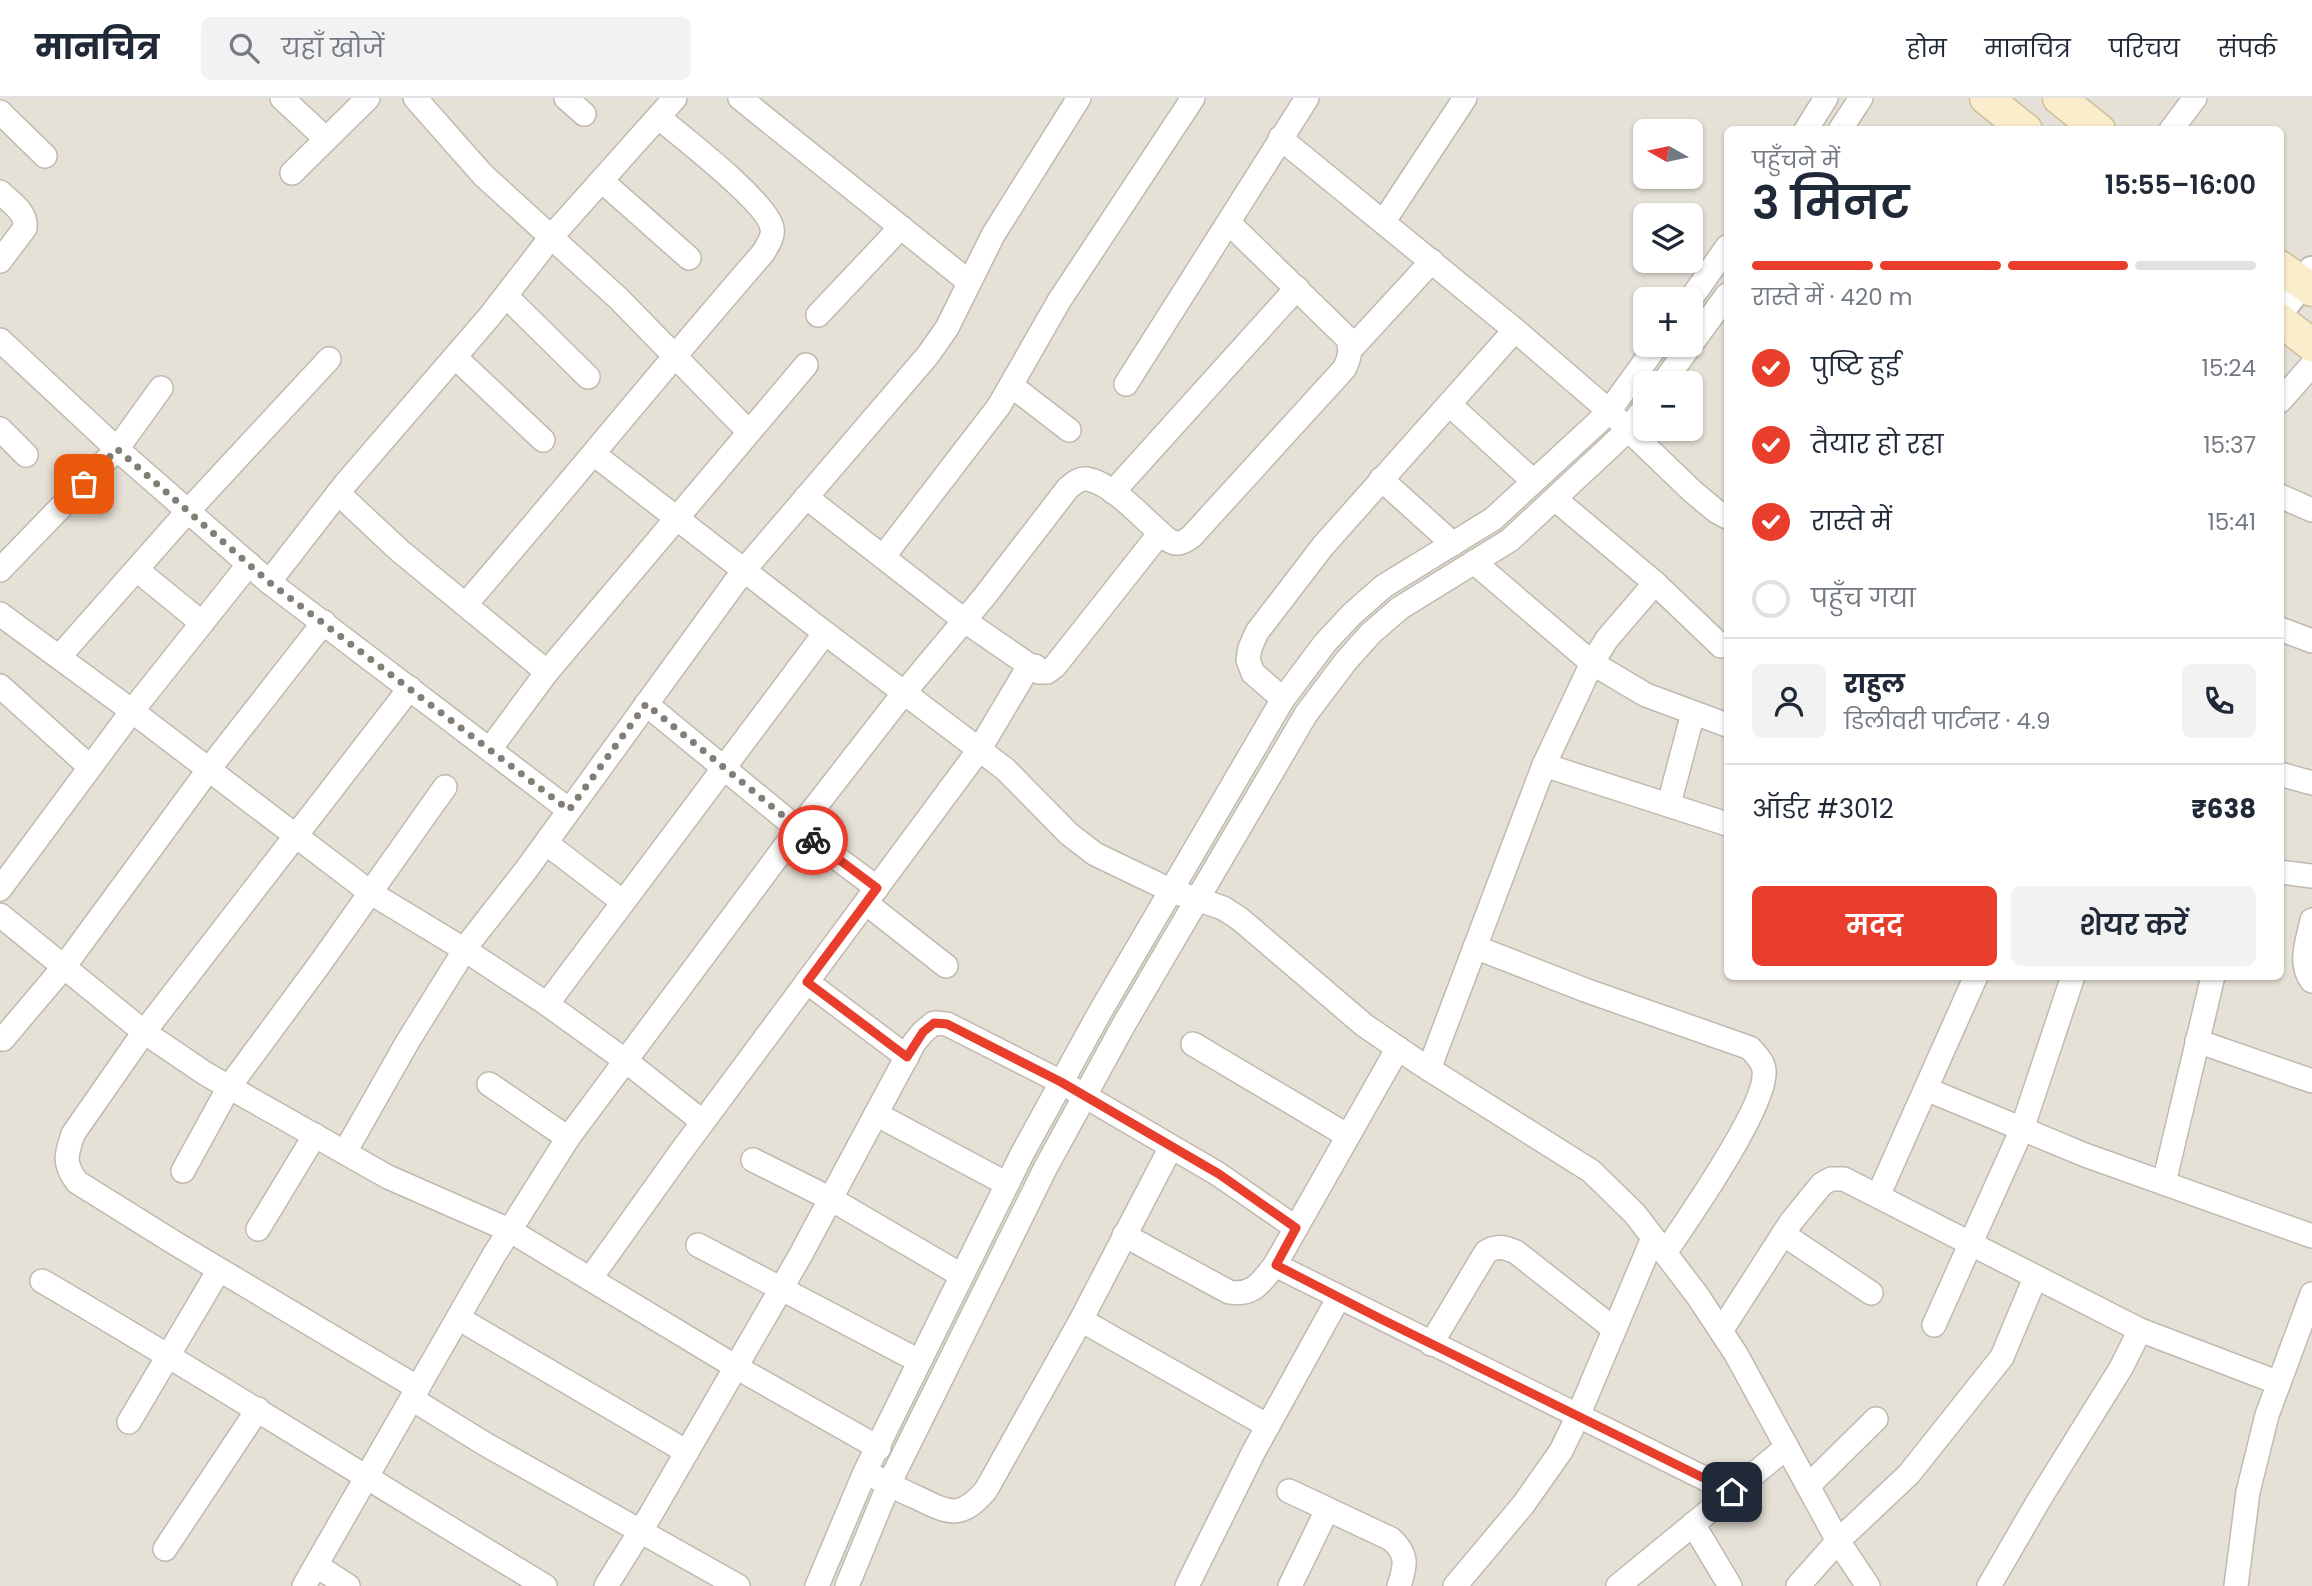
<!DOCTYPE html>
<html lang="hi">
<meta charset="utf-8">
<style>
body{margin:0;font-family:Poppins,"Noto Sans Devanagari",sans-serif;background:#f2f2f3;color:#1f2937;height:100vh;display:flex;flex-direction:column;font-size:26px;white-space:nowrap}
*{box-sizing:border-box;margin:0}
p{font-size:23px;color:#747a83}
.icon{flex:none;width:38px;height:38px;fill:none;stroke:currentColor;stroke-width:2;stroke-linecap:round;stroke-linejoin:round}
.map{position:relative;flex:1;overflow:hidden}
.panel{position:absolute;left:1724px;top:28px;width:560px;height:854px;display:flex;flex-direction:column;background:#fff;border-radius:10px;box-shadow:0 2px 5px #0004}
.panel>*{flex:none}
.needle{width:46px;rotate:279deg}
.buttons{position:absolute;left:1633px;top:21px;display:grid;gap:14px}
.buttons a{display:grid;place-items:center;width:70px;height:70px;border-radius:10px;background:#fff;box-shadow:0 2px 5px #0004;font-size:35px}
.pin{position:absolute;display:grid;place-items:center;width:60px;height:60px;color:#fff;margin:-30px;border-radius:14px;box-shadow:0 4px 10px #0006}
.courier{position:absolute;display:grid;place-items:center;width:70px;height:70px;margin:-35px;border:5px solid #e83e2b;border-radius:50%;background:#fff;color:#222;box-shadow:0 2px 9px #0007}
.headline em{font-style:normal;font-weight:600}
.headline div{display:flex;flex-direction:column-reverse}
.headline{display:flex;align-items:center;justify-content:space-between;height:119px;padding:0 28px}
h1{font-size:46px;font-weight:600;line-height:52px}
.bar{display:grid;grid-template-columns:repeat(4,1fr);gap:10px 7px;align-content:center;height:84px;padding:0 28px}
.bar i{height:9px;border-radius:5px;background:#e0e1e3}
.bar .current{background:#e83e2b}
.bar p{grid-column:span 4}
.line{display:flex;align-items:center;gap:18px;padding:0 28px;border-top:2px solid #e0e1e3}
.line div{flex:1}
.round{display:grid;place-items:center;flex:none;width:74px;height:74px;border-radius:10px;background:#f2f2f3}
ol{padding:0 28px;list-style:none}
li{display:flex;align-items:center;gap:21px;height:77px}
li p{margin-inline-start:auto}
li .icon{padding:7px;border-radius:50%;background:#e83e2b;color:#fff;stroke-width:4}
li:last-child{color:#747a83}
li i{width:38px;height:38px;border:4px solid #e0e1e3;border-radius:50%}
.primary-button{display:flex;gap:14px;margin-top:auto;padding:14px 28px}
.primary-button a{flex:1;height:80px;border-radius:10px;background:#e83e2b;color:#fff;font-size:28px;font-weight:600;line-height:80px;text-align:center}
.primary-button a+a{background:#f2f2f3;color:#1f2937}
header{display:flex;align-items:center;gap:42px;box-sizing:border-box;height:98px;padding:0 35px;background:#fff;border-bottom:2px solid #e0e1e3}
header strong{font-size:33px}
nav{display:flex;gap:38px;margin-inline-start:auto;font-size:24px}
.search{width:490px;height:63px;background:#f2f2f3;display:flex;align-items:center;gap:18px;box-sizing:border-box;padding:0 24px;border-radius:10px;color:#747a83;font-size:26px}
.map>svg:first-child{display:block}
.residential{fill:#e6e1d7;fill-rule:evenodd}
.lines{fill:none;stroke-linecap:round;stroke-linejoin:round}
.minor-casing{stroke:#c0b9af;stroke-width:26}
.tertiary-casing{stroke:#c0b9af;stroke-width:32}
.secondary-casing{stroke:#cfbf9c;stroke-width:35}
.minor{stroke:#fff;stroke-width:23}
.tertiary{stroke:#fff;stroke-width:28}
.secondary{stroke:#faedcb;stroke-width:32}
.done{stroke:#837d76;stroke-width:7;stroke-dasharray:0 12.6}
.route{stroke:#e83e2b;stroke-width:9}
</style>
<header>
<strong>मानचित्र</strong>
<div class="search"><svg class="icon" aria-label="search" viewBox="0 0 24 24"><circle cx="10" cy="10" r="6"/><path d="M15 15l6 6"/></svg>यहाँ खोजें</div>
<nav><a>होम</a><a>मानचित्र</a><a>परिचय</a><a>संपर्क</a></nav>
</header>
<div class="map">
<svg width="2312" height="1488" viewBox="0 0 2312 1488">
<rect width="100%" height="100%" fill="#f3efe8"/>
<path class="residential" d="M0 0H2312V1488H0ZM1727 32H2280V878H1727ZM1645 33H1690V79H1645ZM1645 117H1690V163H1645ZM1645 201H1690V247H1645ZM1645 285H1690V331H1645Z"/>
<g class="lines">
<g class="minor-casing">
<g id="minor">
<path d="M282 0 326 41"/>
<path d="M415 0 483 77 619 201 749 334"/>
<path d="M566 0 584 16"/>
<path d="M740 0 969 184"/>
<path d="M0 14 45 58"/>
<path d="M1806 32 1826 0"/>
<path d="M1840 32 1861 0"/>
<path d="M2171 32 2195 0"/>
<path d="M1280 40 1515 232 1609 313 1692 393 1716 413 1727 419"/>
<path d="M292 75 368 0"/>
<path d="M602 83 689 160"/>
<path d="M0 94C11 105 27 114 25 130L0 163"/>
<path d="M1384 123 1465 0"/>
<path d="M506 198 588 279"/>
<path d="M1690 202 1727 149"/>
<path d="M818 217 901 129"/>
<path d="M0 242 117 351 269 484 569 712"/>
<path d="M1351 251 1432 163"/>
<path d="M455 259 543 342"/>
<path d="M1663 285 1727 197"/>
<path d="M1126 286 1307 0"/>
<path d="M1012 288 1069 332"/>
<path d="M2280 303 2312 267"/>
<path d="M1449 306 1532 382"/>
<path d="M0 331 26 357"/>
<path d="M595 357 825 535 1005 671 1069 736 1095 756 1172 793 1223 810 1240 821 1364 927 1421 966 1591 1073 1635 1116 1697 1197 1736 1256 1838 1443 1868 1488"/>
<path d="M1381 381 1453 446"/>
<path d="M1113 394 1297 190"/>
<path d="M338 395 400 453 547 574"/>
<path d="M2280 398 2312 412"/>
<path d="M806 399 965 523 1039 574H1047L1055 568 1160 435"/>
<path d="M1555 401 1655 485 1721 548"/>
<path d="M883 459 999 308 1059 203 1193 0"/>
<path d="M1474 464 1592 565 1646 597 1727 627"/>
<path d="M0 472 117 351 161 290"/>
<path d="M137 472 202 525"/>
<path d="M269 484 346 385 490 218 551 139 675 0"/>
<path d="M466 506C566 390 662 271 763 155 767 148 774 139 772 130 768 105 681 38 658 19"/>
<path d="M0 516 132 613 371 795 465 852 547 906 626 963 703 1024"/>
<path d="M2280 531 2312 543"/>
<path d="M59 559 188 413 329 261"/>
<path d="M0 588 90 669"/>
<path d="M410 590 144 934 73 1036C66 1057 63 1065 77 1084L178 1147 418 1290"/>
<path d="M1283 601 1253 575 1248 562 1250 550 1257 534 1323 448 1515 232"/>
<path d="M646 606 798 731 877 790"/>
<path d="M490 651 547 574 806 267"/>
<path d="M1544 667 1727 726"/>
<path d="M2280 676 2312 685"/>
<path d="M1669 706 1693 615"/>
<path d="M546 745 623 804"/>
<path d="M2280 774 2312 778"/>
<path d="M0 791 132 613 249 466"/>
<path d="M866 805 946 868"/>
<path d="M0 817 144 934 206 976 388 1079 509 1132 736 1269 879 1350"/>
<path d="M2312 822C2308 842 2298 866 2312 883"/>
<path d="M1475 849 1585 892 1750 950C1756 957 1763 963 1764 972 1769 1005 1686 1124 1665 1155"/>
<path d="M807 884 907 959"/>
<path d="M547 906 825 535"/>
<path d="M3 941 63 870 209 671 324 524"/>
<path d="M2197 943 2312 983"/>
<path d="M1193 946 1348 1038"/>
<path d="M1429 971 1544 667 1592 565 1607 541 1655 485"/>
<path d="M489 986 568 1040"/>
<path d="M1926 991 2085 1057 2312 1138"/>
<path d="M876 1016 1007 1086"/>
<path d="M345 1054 408 943 469 845 526 772 744 472 928 257 947 230 993 137 1079 0"/>
<path d="M753 1062 831 1101 961 1177"/>
<path d="M183 1073 229 989 319 867 445 689"/>
<path d="M2164 1085 2213 878"/>
<path d="M1878 1098 1976 878"/>
<path d="M258 1131 315 1037"/>
<path d="M1783 1136 1871 1195"/>
<path d="M1124 1137 1229 1194C1254 1198 1261 1184 1275 1167L1398 950"/>
<path d="M698 1147 919 1263"/>
<path d="M1275 1167 1732 1394"/>
<path d="M590 1181 680 1055 979 652 1029 568H1035"/>
<path d="M42 1183C212 1282 377 1387 545 1488"/>
<path d="M458 1220 687 1354"/>
<path d="M1081 1222 1268 1328"/>
<path d="M1934 1227 2022 1031 2073 878"/>
<path d="M1721 1233 1791 1124 1822 1086 1831 1081H1844L2140 1232 2279 1285"/>
<path d="M1431 1246 1486 1154C1497 1147 1504 1149 1516 1154L1614 1231"/>
<path d="M412 1301 485 1346 738 1488"/>
<path d="M129 1324 219 1172"/>
<path d="M877 1380C890 1387 904 1394 918 1400 950 1416 961 1421 986 1392L1081 1222 1171 1049"/>
<path d="M1808 1388 1876 1321"/>
<path d="M1289 1393 1391 1441C1408 1456 1406 1467 1399 1488"/>
<path d="M1693 1426 1730 1488"/>
<path d="M165 1451 258 1311"/>
<path d="M317 1468 348 1488"/>
<path d="M304 1488 494 1157 568 1040 798 731 903 596 984 499 1068 390C1073 386 1079 380 1087 381 1113 385 1147 425 1167 441 1177 448 1182 445 1191 439L1344 271C1350 260 1351 253 1348 241L1229 125"/>
<path d="M606 1488 651 1416 800 1158 914 945 923 934 934 925 947 926 1061 984 1218 1076 1296 1130"/>
<path d="M817 1488 865 1374 1022 1056 1100 914 1283 601 1325 545 1352 516 1384 488 1493 421 1596 326 1609 313 1657 247"/>
<path d="M847 1488 889 1386 1046 1069 1123 928 1306 616 1346 563 1371 535 1400 510 1510 442 1628 332 1645 309"/>
<path d="M1187 1488 1254 1353 1339 1199"/>
<path d="M1290 1488 1327 1412"/>
<path d="M1455 1488 1523 1407 1561 1353 1578 1318 1653 1140"/>
<path d="M1618 1488 1787 1349"/>
<path d="M1798 1488 1838 1443 1909 1376 2002 1259 2035 1180"/>
<path d="M1989 1488 2039 1402 2121 1270 2140 1232"/>
<path d="M2236 1488 2248 1394 2267 1317 2312 1196"/>
</g>
</g>
<g class="tertiary-casing">
<path id="tertiary" d="M2280 212 2312 173"/>
</g>
<g class="secondary-casing">
<g id="secondary">
<path d="M1986 0 2026 32"/>
<path d="M2059 0 2099 32"/>
<path d="M2280 169 2312 192"/>
<path d="M2280 222 2312 247"/>
</g>
</g>
<use href="#minor" class="minor"/>
<use href="#tertiary" class="tertiary"/>
<use href="#secondary" class="secondary"/>
</g>
<g class="lines">
<path class="done" d="M84 386 117 351 269 484 569 712 646 606 813 742"/>
<path class="route" d="M813 742 877 790 807 884 907 959 923 934 934 925 947 926 1061 984 1219 1076 1296 1130 1276 1167 1381 1221 1732 1394"/>
</g>
</svg>
<div class="buttons">
<a><svg class="needle" viewBox="-14 -14 28 28"><path d="M0-13l5 13h-10z" fill="#e53935"/><path d="M0 13l5-13h-10z" fill="#747a83"/></svg></a>
<a><svg class="icon" aria-label="layers" viewBox="0 0 24 24"><path d="M12 4l9 5-9 5-9-5zM3 14l9 5 9-5"/></svg></a>
<a>+</a>
<a>−</a>
</div>
<div class="pin" style="left:84px;top:386px;background:#ea580c"><svg class="icon" aria-label="bag" viewBox="0 0 24 24"><path d="M5 8h14l-1 12H6zM9 8a3 3 0 0 1 6 0"/></svg></div>
<div class="pin" style="left:1732px;top:1394px;background:#1f2937"><svg class="icon" aria-label="home" viewBox="0 0 24 24"><path d="M3 11l9-7 9 7M6 9v11h12V9"/></svg></div>
<div class="courier" style="left:813px;top:742px"><svg class="icon" aria-label="bike" viewBox="0 0 24 24"><circle cx="6" cy="16" r="4"/><circle cx="18" cy="16" r="4"/><path d="M6 16l4-8h5l3 8M10 8l3 8H6M13 5h3"/></svg></div>
<section class="panel">
<div class="headline"><div><h1>3 मिनट</h1><p>पहुँचने में</p></div><em>15:55–16:00</em></div>
<div class="bar"><i class="current"></i><i class="current"></i><i class="current"></i><i></i><p>रास्ते में · 420 m</p></div>
<ol>
<li><svg class="icon" aria-label="check" viewBox="0 0 24 24"><path d="M5 12l5 5 9-10"/></svg>पुष्टि हुई<p>15:24</p></li>
<li><svg class="icon" aria-label="check" viewBox="0 0 24 24"><path d="M5 12l5 5 9-10"/></svg>तैयार हो रहा<p>15:37</p></li>
<li><svg class="icon" aria-label="check" viewBox="0 0 24 24"><path d="M5 12l5 5 9-10"/></svg>रास्ते में<p>15:41</p></li>
<li><i></i>पहुँच गया</li>
</ol>
<div class="line" style="height:126px"><a class="round"><svg class="icon" aria-label="person" viewBox="0 0 24 24"><circle cx="12" cy="8" r="4"/><path d="M4 21q1-7 8-7t8 7"/></svg></a><div><b>राहुल</b><p>डिलीवरी पार्टनर · 4.9</p></div><a class="round"><svg class="icon" aria-label="phone" viewBox="0 0 24 24"><path d="M5 4h4l2 5-3 2q2 4 5 5l2-3 5 2v4C11 20 4 13 5 4z"/></svg></a></div>
<div class="line" style="height:91px"><div>ऑर्डर #3012</div><b>₹638</b></div>
<div class="primary-button"><a>मदद</a><a>शेयर करें</a></div>
</section>
</div>
